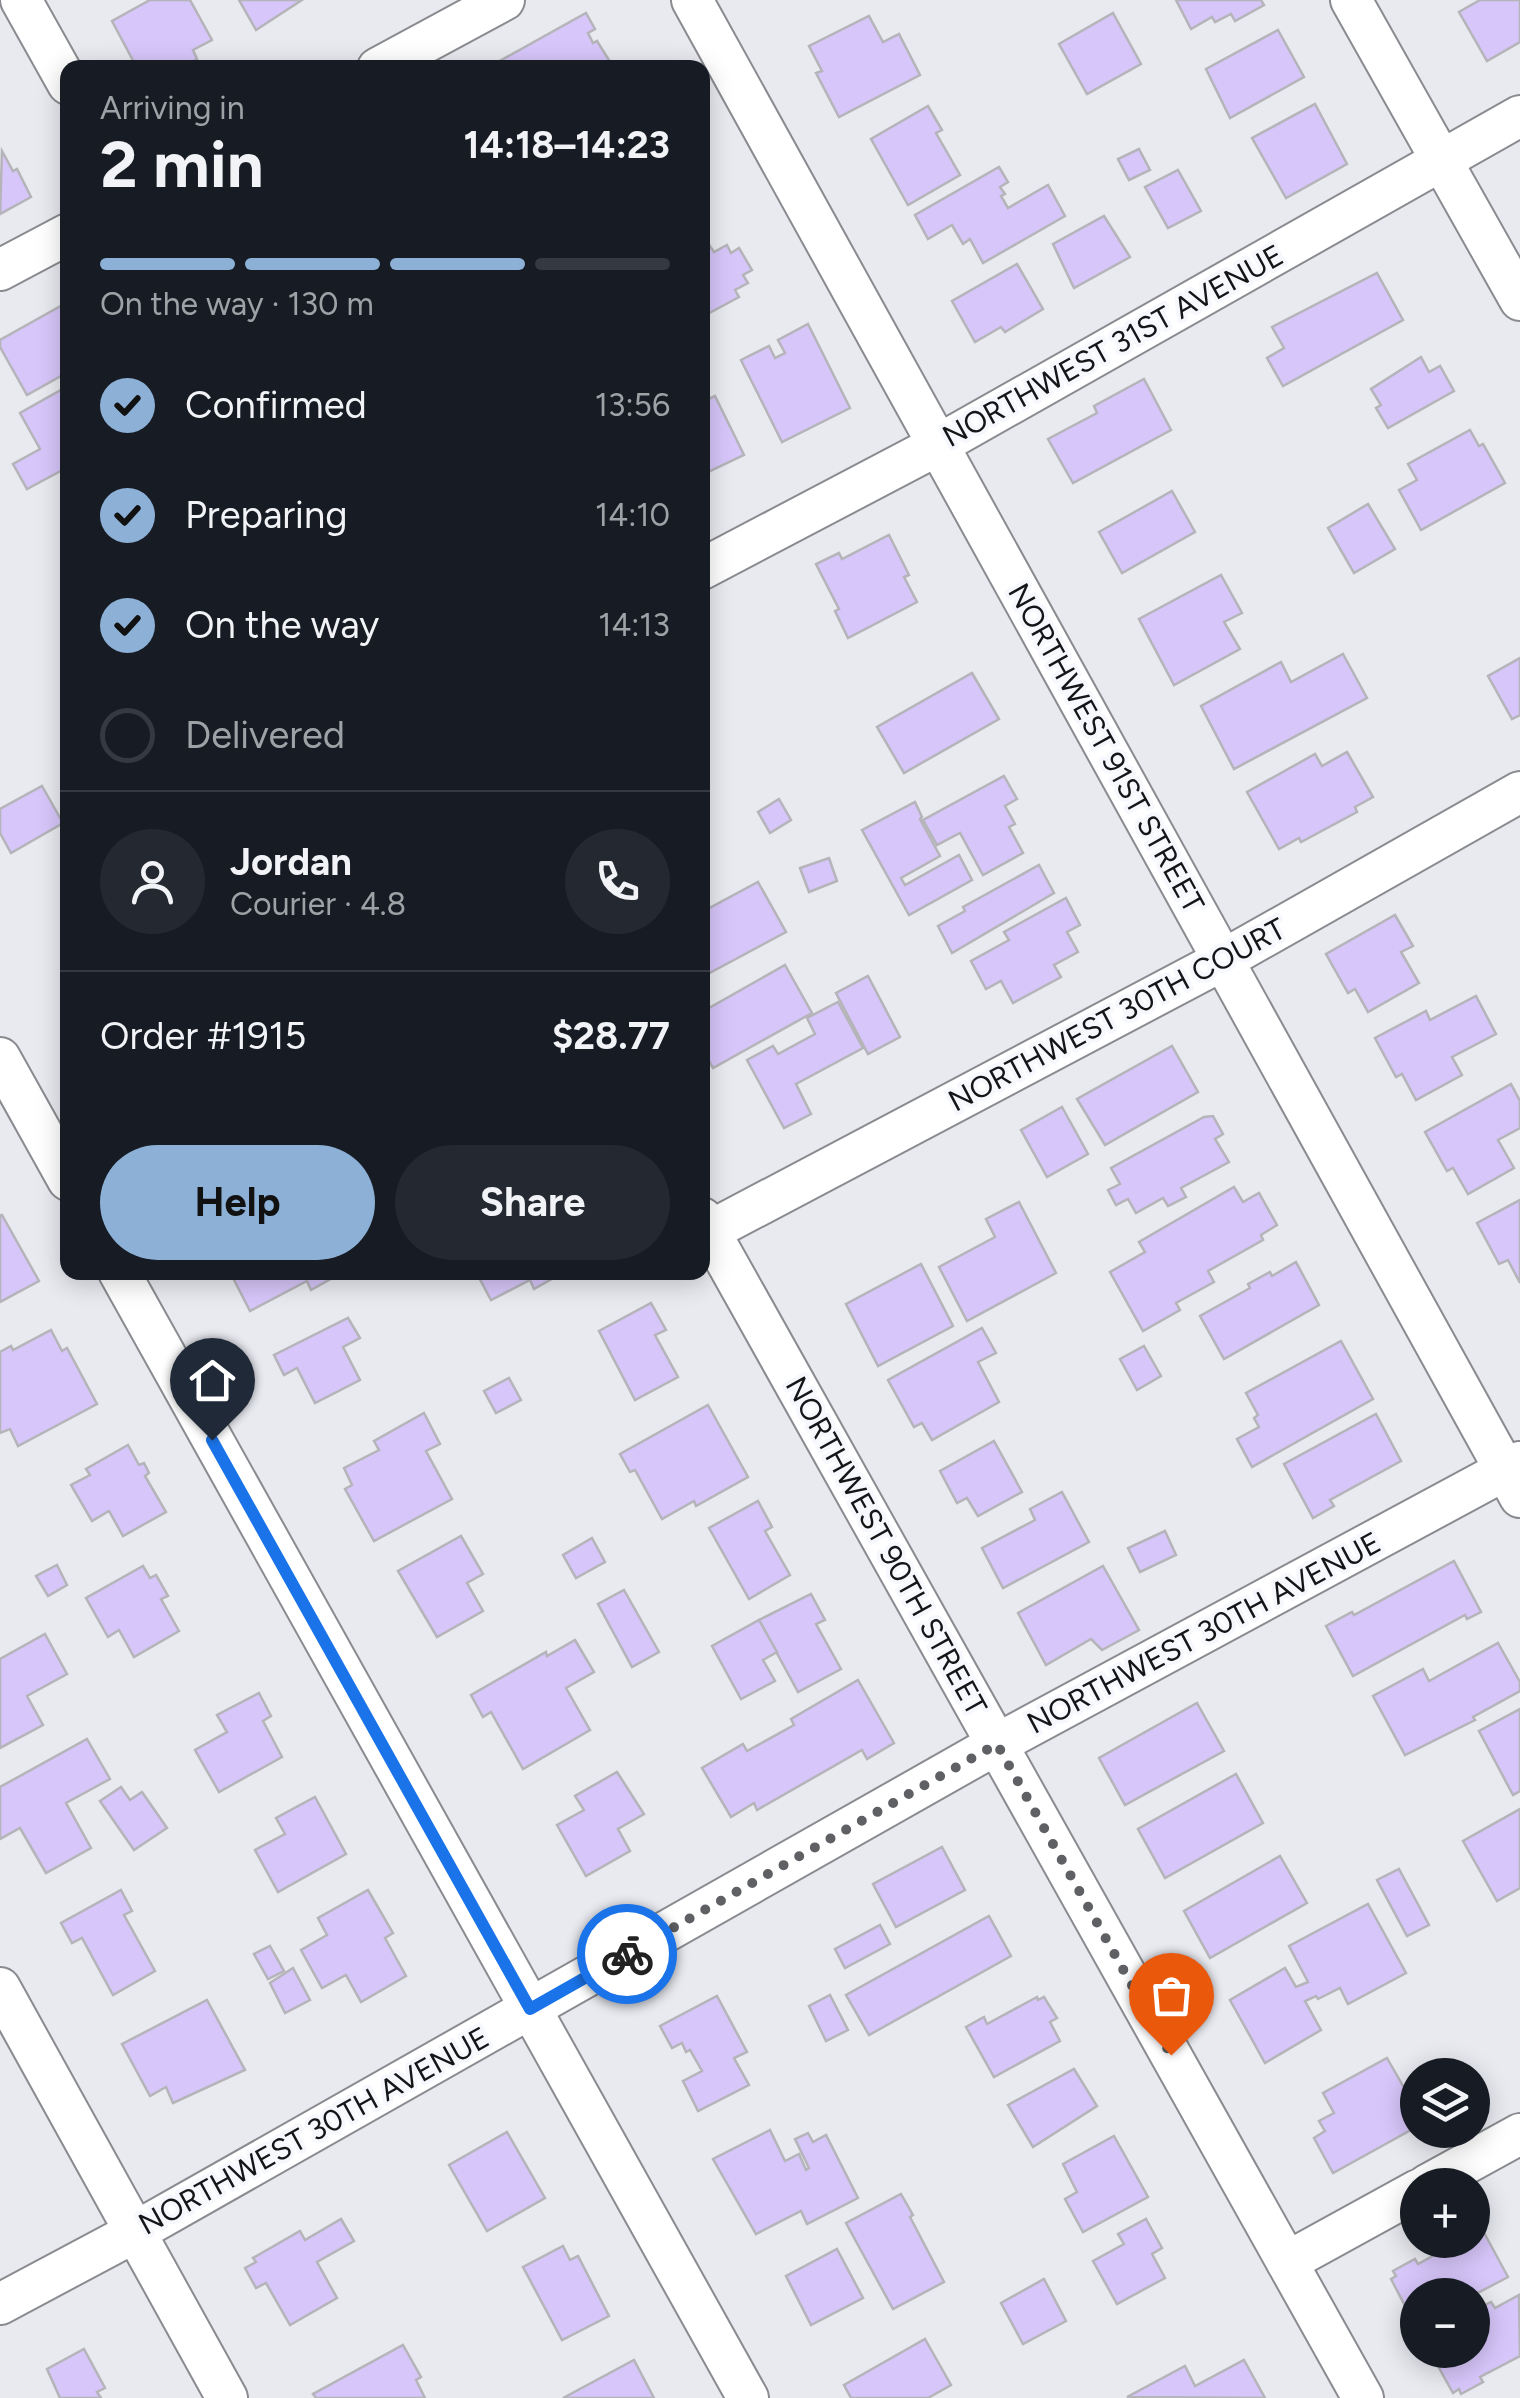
<!DOCTYPE html>
<meta charset="utf-8">
<style>
body{margin:0;font-family:Figtree,sans-serif;background:#242831;color:#f1f3f6;height:100vh;display:flex;flex-direction:column;font-size:38px;white-space:nowrap}
*{box-sizing:border-box;margin:0}
p{font-size:32px;color:#9ea1a6}
.icon{flex:none;width:55px;height:55px;fill:none;stroke:currentColor;stroke-width:2;stroke-linecap:round;stroke-linejoin:round}
.map{position:relative;flex:1;overflow:hidden}
.panel{position:absolute;left:60px;top:60px;width:650px;height:1220px;display:flex;flex-direction:column;background:#171b24;border-radius:20px;box-shadow:0 5px 25px #0003}
.panel>*{flex:none}
.tools{position:absolute;left:1400px;top:2058px;display:grid;gap:20px}
.tools a{display:grid;place-items:center;width:90px;height:90px;border-radius:50%;background:#171b24;box-shadow:0 5px 25px #0003;font-size:50px}
.pin{position:absolute;display:grid;place-items:center;width:85px;height:85px;color:#fff;margin:-102px -42px;border-radius:50% 50% 50% 0;rotate:-45deg;box-shadow:0 0 10px #0007}
.pin .icon{rotate:45deg}
.courier{position:absolute;display:grid;place-items:center;width:100px;height:100px;margin:-50px;border:8px solid #1a73e8;border-radius:50%;background:#fff;color:#222;box-shadow:0 2px 12px #0007}
.head em{font-style:normal;font-weight:700}
.head div{display:flex;flex-direction:column-reverse}
.head{display:flex;align-items:center;justify-content:space-between;height:170px;padding:0 40px}
h1{font-size:65px;font-weight:700;line-height:75px}
.bar{display:grid;grid-template-columns:repeat(4,1fr);gap:15px 10px;align-content:center;height:120px;padding:0 40px}
.bar i{height:12px;border-radius:8px;background:#363941}
.bar .on{background:#8cb0d6}
.bar p{grid-column:span 4}
.line{display:flex;align-items:center;gap:25px;padding:0 40px;border-top:2px solid #363941}
.line div{flex:1}
.round{display:grid;place-items:center;flex:none;width:105px;height:105px;border-radius:52px;background:#242831}
ol{padding:0 40px;list-style:none}
li{display:flex;align-items:center;gap:30px;height:110px}
li p{margin-inline-start:auto}
li .icon{padding:10px;border-radius:50%;background:#8cb0d6;color:#111;stroke-width:4}
li:last-child{color:#9ea1a6}
li i{width:55px;height:55px;border:5px solid #363941;border-radius:50%}
.button{display:flex;gap:20px;margin-top:auto;padding:20px 40px}
.button a{flex:1;height:115px;border-radius:60px;background:#8cb0d6;color:#111;font-size:40px;font-weight:700;line-height:115px;text-align:center}
.button a+a{background:#242831;color:#f1f3f6}
.map>svg:first-child{display:block}
.building{fill:#d7c6fa;stroke:#b5b4b9;stroke-width:2.5}
.lines{fill:none;stroke-linecap:round;stroke-linejoin:round}
.minor-casing{stroke:#898b90;stroke-width:44}
.minor{stroke:#fff;stroke-width:40}
.done{stroke:#5f6063;stroke-width:10;stroke-dasharray:0 18}
.route{stroke:#1a73e8;stroke-width:12}
.labels{text-anchor:middle;stroke-width:8;stroke-linejoin:round;paint-order:stroke}
.street-label{font-size:30px;fill:#151517;stroke:#f6f8fd}
</style>
<div class="map">
<svg width="1520" height="2398" viewBox="0 0 1520 2398">
<rect width="100%" height="100%" fill="#e8eaf0"/>
<g class="building">
<path d="M150 0H190L212 40 193 50 197 59 181 68H137L112 21Z"/>
<path d="M239 0H302L256 30Z"/>
<path d="M1176 0H1261L1264 5 1235 21 1231 14 1215 22 1212 17 1191 29Z"/>
<path d="M1480 0H1520V42L1487 61 1459 12Z"/>
<path d="M586 13 595 29 588 33 593 43 597 41 612 65 608 68H487Z"/>
<path d="M1113 13 1141 64 1087 94 1059 44Z"/>
<path d="M869 16 883 42 899 34 920 75 839 117 816 73 822 71 809 46Z"/>
<path d="M1278 30 1304 77 1230 118 1206 69Z"/>
<path d="M1315 104 1347 164 1286 198 1252 138Z"/>
<path d="M928 106 942 130 936 133 960 175 908 205 871 139Z"/>
<path d="M1139 149 1150 170 1129 180 1118 159Z"/>
<path d="M2 151 13 171 17 169 31 197 0 214Z"/>
<path d="M999 167 1008 182 1000 187 1005 194 1001 196 1008 208 1048 185 1065 216 983 263 970 239 963 244 952 225 928 239 915 215Z"/>
<path d="M1178 170 1201 211 1168 228 1145 187Z"/>
<path d="M1104 216 1130 257 1074 288 1053 244Z"/>
<path d="M727 245 731 253 739 248 752 270 743 275 748 283 735 290 739 297 702 317V251L710 246 714 252Z"/>
<path d="M1017 264 1043 309 1005 332 1001 327 975 342 952 301Z"/>
<path d="M1377 273 1403 320 1283 386 1267 358 1284 348 1272 327Z"/>
<path d="M68 302V372L27 395 0 347V340Z"/>
<path d="M808 324 850 408 782 442 741 360 769 346 775 358 785 353 778 340Z"/>
<path d="M1421 357 1429 372 1440 366 1454 391 1388 428 1376 408 1381 405 1371 389Z"/>
<path d="M1144 379 1171 430 1073 483 1048 439 1097 413 1094 406Z"/>
<path d="M68 386V467L27 489 13 464 40 449 20 413Z"/>
<path d="M715 396 744 455 702 475V402Z"/>
<path d="M1470 430 1479 446 1483 444 1505 483 1421 530 1399 490 1417 480 1408 464Z"/>
<path d="M1172 491 1195 532 1122 573 1099 532Z"/>
<path d="M1368 504 1395 549 1354 573 1328 528Z"/>
<path d="M889 535 909 575 904 577 917 602 848 638 835 611 839 609 816 564 839 553 842 559Z"/>
<path d="M1221 575 1242 613 1224 622 1240 649 1174 685 1139 619Z"/>
<path d="M1343 654 1367 698 1234 769 1201 706 1281 662 1291 682Z"/>
<path d="M1520 658V715L1512 719 1488 676Z"/>
<path d="M972 673 999 719 904 773 877 727Z"/>
<path d="M1347 752 1373 797 1355 807 1357 812 1301 842 1299 838 1279 849 1247 792 1315 754 1322 766Z"/>
<path d="M1004 776 1017 799 1005 806 1015 824 1009 827 1023 853 983 875 960 833 937 845 923 820Z"/>
<path d="M42 786 63 823 11 853 0 833V809Z"/>
<path d="M779 799 791 820 770 833 758 812Z"/>
<path d="M915 802 922 817 920 819 940 856 901 878 905 885 959 855 972 880 909 915 862 830Z"/>
<path d="M829 858 837 881 809 892 800 868Z"/>
<path d="M1039 865 1054 893 952 953 938 926 965 911 963 907Z"/>
<path d="M758 882 786 932 704 976 702 912Z"/>
<path d="M1066 898 1080 925 1067 932 1078 952 1054 965 1061 977 1013 1003 1001 981 986 989 971 961 1009 940 1004 932Z"/>
<path d="M1395 915 1413 946 1401 952 1419 983 1368 1012 1355 989 1348 993 1326 954Z"/>
<path d="M785 965 812 1013 713 1068 702 1049V1012Z"/>
<path d="M868 976 900 1037 868 1054 836 993Z"/>
<path d="M1476 996 1496 1034 1452 1057 1462 1075 1416 1100 1402 1074 1396 1077 1375 1038 1426 1011 1430 1020Z"/>
<path d="M838 1002 863 1048 796 1084 811 1114 784 1128 747 1060 773 1046 778 1054 815 1034 807 1018Z"/>
<path d="M1172 1046 1198 1092 1105 1145 1077 1099Z"/>
<path d="M1511 1084 1520 1101V1128L1498 1140 1514 1168 1468 1194 1453 1168 1447 1171 1425 1132Z"/>
<path d="M1062 1107 1088 1154 1047 1177 1021 1130Z"/>
<path d="M1213 1116 1223 1134 1215 1139 1229 1162 1181 1188 1186 1197 1168 1206 1163 1198 1136 1213 1128 1199 1116 1205 1108 1190 1120 1184 1111 1168 1204 1117Z"/>
<path d="M1234 1187 1243 1202 1259 1193 1277 1225 1261 1235 1263 1240 1208 1271 1214 1282 1176 1303 1180 1310 1143 1331 1110 1272 1145 1252 1139 1242Z"/>
<path d="M1520 1200V1283L1508 1260 1499 1264 1477 1223Z"/>
<path d="M1019 1202 1056 1273 967 1321 939 1267 995 1237 986 1219Z"/>
<path d="M2 1215 39 1281 0 1302V1216Z"/>
<path d="M1296 1262 1319 1305 1224 1359 1200 1316 1250 1288 1248 1284 1270 1272 1272 1276Z"/>
<path d="M921 1264 953 1326 878 1366 846 1304Z"/>
<path d="M230 1272H343L311 1290 307 1281 250 1311Z"/>
<path d="M476 1272H564L534 1289 530 1280 491 1300Z"/>
<path d="M651 1303 666 1330 655 1335 678 1377 635 1400 599 1331Z"/>
<path d="M348 1318 360 1338 343 1347 360 1380 315 1403 297 1368 284 1375 274 1355Z"/>
<path d="M982 1328 996 1353 978 1362 999 1402 932 1440 922 1423 914 1427 888 1380Z"/>
<path d="M51 1330 62 1351 67 1348 97 1404 18 1446 10 1429 0 1433V1352L11 1346 13 1350Z"/>
<path d="M1341 1341 1373 1399 1252 1467 1237 1439 1259 1427 1254 1418 1258 1415 1246 1393Z"/>
<path d="M1144 1346 1161 1376 1137 1390 1120 1359Z"/>
<path d="M509 1378 521 1400 496 1413 484 1391Z"/>
<path d="M708 1405 748 1477 696 1506 694 1501 662 1519 635 1470 630 1472 620 1454Z"/>
<path d="M424 1413 440 1444 426 1451 452 1499 374 1541 345 1489 352 1485 344 1468 379 1450 374 1441Z"/>
<path d="M1376 1414 1401 1461 1330 1500 1334 1506 1313 1518 1284 1464Z"/>
<path d="M994 1441 1022 1492 978 1516 967 1498 957 1503 940 1471Z"/>
<path d="M128 1445 139 1465 144 1463 149 1473 145 1476 166 1512 123 1536 109 1511 92 1521 71 1485 90 1475 86 1469Z"/>
<path d="M1062 1492 1089 1542 1003 1588 982 1548 1035 1520 1030 1509Z"/>
<path d="M758 1501 772 1527 765 1531 790 1575 749 1599 709 1528Z"/>
<path d="M1165 1531 1176 1555 1140 1572 1128 1548Z"/>
<path d="M461 1536 483 1574 467 1583 483 1611 437 1637 398 1571Z"/>
<path d="M592 1538 605 1562 576 1578 563 1555Z"/>
<path d="M1454 1561 1481 1612 1467 1619 1465 1615 1353 1676 1326 1626 1352 1612 1354 1615Z"/>
<path d="M57 1565 67 1585 48 1596 36 1576Z"/>
<path d="M143 1566 150 1578 156 1575 168 1596 161 1599 179 1631 134 1657 119 1630 108 1637 86 1598Z"/>
<path d="M1103 1566 1139 1630 1102 1650 1091 1639 1046 1665 1018 1613Z"/>
<path d="M624 1590 659 1652 632 1667 598 1604Z"/>
<path d="M811 1594 825 1620 816 1624 841 1669 798 1692 759 1620Z"/>
<path d="M759 1620 777 1652 763 1660 775 1681 741 1699 712 1646Z"/>
<path d="M45 1634 67 1674 27 1696 43 1725 0 1748V1659Z"/>
<path d="M575 1640 594 1672 566 1688 590 1730 523 1769 491 1712 483 1717 471 1695 546 1652 547 1656Z"/>
<path d="M1498 1643 1520 1682V1691L1473 1717 1475 1720 1405 1755 1373 1696 1423 1669 1429 1681Z"/>
<path d="M858 1680 894 1743 867 1759 862 1750 757 1810 754 1803 731 1817 702 1768 743 1744 747 1751 794 1725 791 1719Z"/>
<path d="M259 1693 271 1716 263 1721 282 1757 219 1792 195 1750 227 1732 217 1715Z"/>
<path d="M1197 1703 1224 1751 1125 1805 1099 1758Z"/>
<path d="M1520 1709V1791L1513 1795 1479 1731Z"/>
<path d="M87 1739 110 1779 66 1803 91 1848 46 1873 20 1828 0 1839V1787Z"/>
<path d="M617 1772 644 1814 618 1829 630 1851 586 1876 557 1825 584 1810 575 1796Z"/>
<path d="M1236 1774 1263 1823 1165 1878 1138 1829Z"/>
<path d="M121 1787 130 1800 142 1792 167 1828 134 1850 100 1801Z"/>
<path d="M315 1797 346 1854 278 1892 255 1850 285 1834 276 1818Z"/>
<path d="M1520 1809V1888L1497 1901 1463 1841Z"/>
<path d="M942 1847 965 1890 896 1927 873 1884Z"/>
<path d="M1280 1856 1307 1903 1210 1958 1184 1911Z"/>
<path d="M1399 1869 1429 1925 1407 1936 1377 1880Z"/>
<path d="M121 1890 132 1911 124 1915 155 1971 113 1995 82 1938 72 1943 61 1923Z"/>
<path d="M368 1890 393 1933 385 1938 406 1976 361 2002 346 1975 322 1988 301 1950 327 1935 318 1918Z"/>
<path d="M1368 1904 1406 1973 1348 2004 1340 1988 1318 1999 1316 1996 1305 2001 1321 2030 1265 2063 1230 2000 1285 1968 1296 1987 1308 1982 1289 1946Z"/>
<path d="M989 1916 1011 1956 869 2035 846 1995Z"/>
<path d="M880 1925 890 1944 845 1968 835 1949Z"/>
<path d="M270 1946 284 1971 268 1979 254 1954Z"/>
<path d="M293 1968 310 2000 285 2013 270 1983Z"/>
<path d="M830 1995 848 2030 826 2041 809 2006Z"/>
<path d="M717 1996 747 2052 734 2058 749 2085 698 2111 683 2081 702 2071 690 2050 686 2052 682 2043 672 2048 660 2026Z"/>
<path d="M1037 1997 1038 2000 1044 1997 1057 2018 1050 2022 1060 2041 994 2077 966 2027 984 2017 987 2024Z"/>
<path d="M207 2000 245 2070 173 2103 166 2087 150 2096 122 2044Z"/>
<path d="M1387 2058 1418 2112V2126L1333 2173 1314 2138 1325 2131 1319 2121 1334 2113 1323 2093Z"/>
<path d="M1074 2069 1097 2106 1033 2147 1008 2105Z"/>
<path d="M770 2130 785 2161 799 2154 806 2170 809 2168 795 2139 808 2133 813 2142 826 2135 858 2198 807 2224 801 2211 756 2234 713 2159Z"/>
<path d="M507 2132 545 2198 487 2231 449 2165Z"/>
<path d="M1114 2136 1148 2197 1083 2232 1065 2199 1077 2192 1063 2164Z"/>
<path d="M901 2194 913 2215 910 2217 944 2282 893 2309 846 2223Z"/>
<path d="M341 2219 354 2241 317 2262 337 2298 290 2325 266 2283 256 2288 245 2268 256 2262 253 2258 300 2231 305 2240Z"/>
<path d="M1146 2219 1162 2248 1152 2254 1165 2278 1117 2304 1093 2261 1124 2244 1118 2234Z"/>
<path d="M1482 2229 1508 2277 1472 2296 1418 2295 1416 2327 1391 2279 1396 2276 1393 2271 1415 2259 1418 2264 1436 2254 1433 2250 1451 2240H1472V2234Z"/>
<path d="M563 2246 570 2260 578 2256 609 2316 562 2340 523 2267Z"/>
<path d="M837 2249 863 2298 811 2325 786 2276Z"/>
<path d="M1044 2279 1066 2321 1023 2344 1001 2303Z"/>
<path d="M1519 2295 1520 2356 1480 2377 1483 2382 1461 2394 1459 2389 1453 2393 1429 2350H1472V2320L1476 2319 1472 2312 1491 2302 1495 2308Z"/>
<path d="M925 2339 951 2385 928 2398H851L844 2385Z"/>
<path d="M403 2345 421 2377 416 2380 425 2398H316L313 2394Z"/>
<path d="M84 2349 105 2388 97 2392 101 2398H60L47 2369Z"/>
<path d="M634 2360 654 2398H563Z"/>
<path d="M1244 2360 1265 2398 1127 2397 1185 2366 1195 2386Z"/>
</g>
<g class="lines">
<g class="minor-casing">
<g id="minor">
<path d="M21 0 68 84"/>
<path d="M692 0 1520 1497"/>
<path d="M1351 0 1520 300"/>
<path d="M378 68 504 0"/>
<path d="M0 270 68 234"/>
<path d="M702 569 938 445 1520 116"/>
<path d="M0 1058 68 1180"/>
<path d="M702 1218 1363 2398"/>
<path d="M710 1231 1223 960 1520 792"/>
<path d="M119 1272 748 2398"/>
<path d="M0 1988 227 2398"/>
<path d="M1427 2185 1520 2134"/>
<path d="M1287 2262 1418 2190"/>
<path d="M0 2304 137 2231 997 1744 1520 1462"/>
</g>
</g>
<use href="#minor" class="minor"/>
</g>
<g class="lines">
<path class="done" d="M627 1954 997 1744 1171 2055"/>
<path class="route" d="M212 1440 530 2009 627 1954"/>
</g>
<g class="labels">
<g class="street-label">
<text transform="translate(1113 346) rotate(-29)" y="10">NORTHWEST 31ST AVENUE</text>
<text transform="translate(1106 748) rotate(61)" y="10">NORTHWEST 91ST STREET</text>
<text transform="translate(1117 1015) rotate(-28)" y="10">NORTHWEST 30TH COURT</text>
<text transform="translate(886 1546) rotate(61)" y="10">NORTHWEST 90TH STREET</text>
<text transform="translate(1204 1633) rotate(-28)" y="10">NORTHWEST 30TH AVENUE</text>
<text transform="translate(314 2131) rotate(-29)" y="10">NORTHWEST 30TH AVENUE</text>
</g>
</g>
</svg>
<div class="tools">
<a><svg class="icon" aria-label="layers" viewBox="0 0 24 24"><path d="M12 4l9 5-9 5-9-5zM3 14l9 5 9-5"/></svg></a>
<a>+</a>
<a>−</a>
</div>
<div class="pin" style="left:1171px;top:2055px;background:#ea580c"><svg class="icon" aria-label="bag" viewBox="0 0 24 24"><path d="M5 8h14l-1 12H6zM9 8a3 3 0 0 1 6 0"/></svg></div>
<div class="pin" style="left:212px;top:1440px;background:#1f2937"><svg class="icon" aria-label="home" viewBox="0 0 24 24"><path d="M3 11l9-7 9 7M6 9v11h12V9"/></svg></div>
<div class="courier" style="left:627px;top:1954px"><svg class="icon" aria-label="bike" viewBox="0 0 24 24"><circle cx="6" cy="16" r="4"/><circle cx="18" cy="16" r="4"/><path d="M6 16l4-8h5l3 8M10 8l3 8H6M13 5h3"/></svg></div>
<section class="panel">
<div class="head"><div><h1>2 min</h1><p>Arriving in</p></div><em>14:18–14:23</em></div>
<div class="bar"><i class="on"></i><i class="on"></i><i class="on"></i><i></i><p>On the way · 130 m</p></div>
<ol>
<li><svg class="icon" aria-label="check" viewBox="0 0 24 24"><path d="M5 12l5 5 9-10"/></svg>Confirmed<p>13:56</p></li>
<li><svg class="icon" aria-label="check" viewBox="0 0 24 24"><path d="M5 12l5 5 9-10"/></svg>Preparing<p>14:10</p></li>
<li><svg class="icon" aria-label="check" viewBox="0 0 24 24"><path d="M5 12l5 5 9-10"/></svg>On the way<p>14:13</p></li>
<li><i></i>Delivered</li>
</ol>
<div class="line" style="height:180px"><a class="round"><svg class="icon" aria-label="person" viewBox="0 0 24 24"><circle cx="12" cy="8" r="4"/><path d="M4 21q1-7 8-7t8 7"/></svg></a><div><b>Jordan</b><p>Courier · 4.8</p></div><a class="round"><svg class="icon" aria-label="phone" viewBox="0 0 24 24"><path d="M5 4h4l2 5-3 2q2 4 5 5l2-3 5 2v4C11 20 4 13 5 4z"/></svg></a></div>
<div class="line" style="height:130px"><div>Order #1915</div><b>$28.77</b></div>
<div class="button"><a>Help</a><a>Share</a></div>
</section>
</div>
